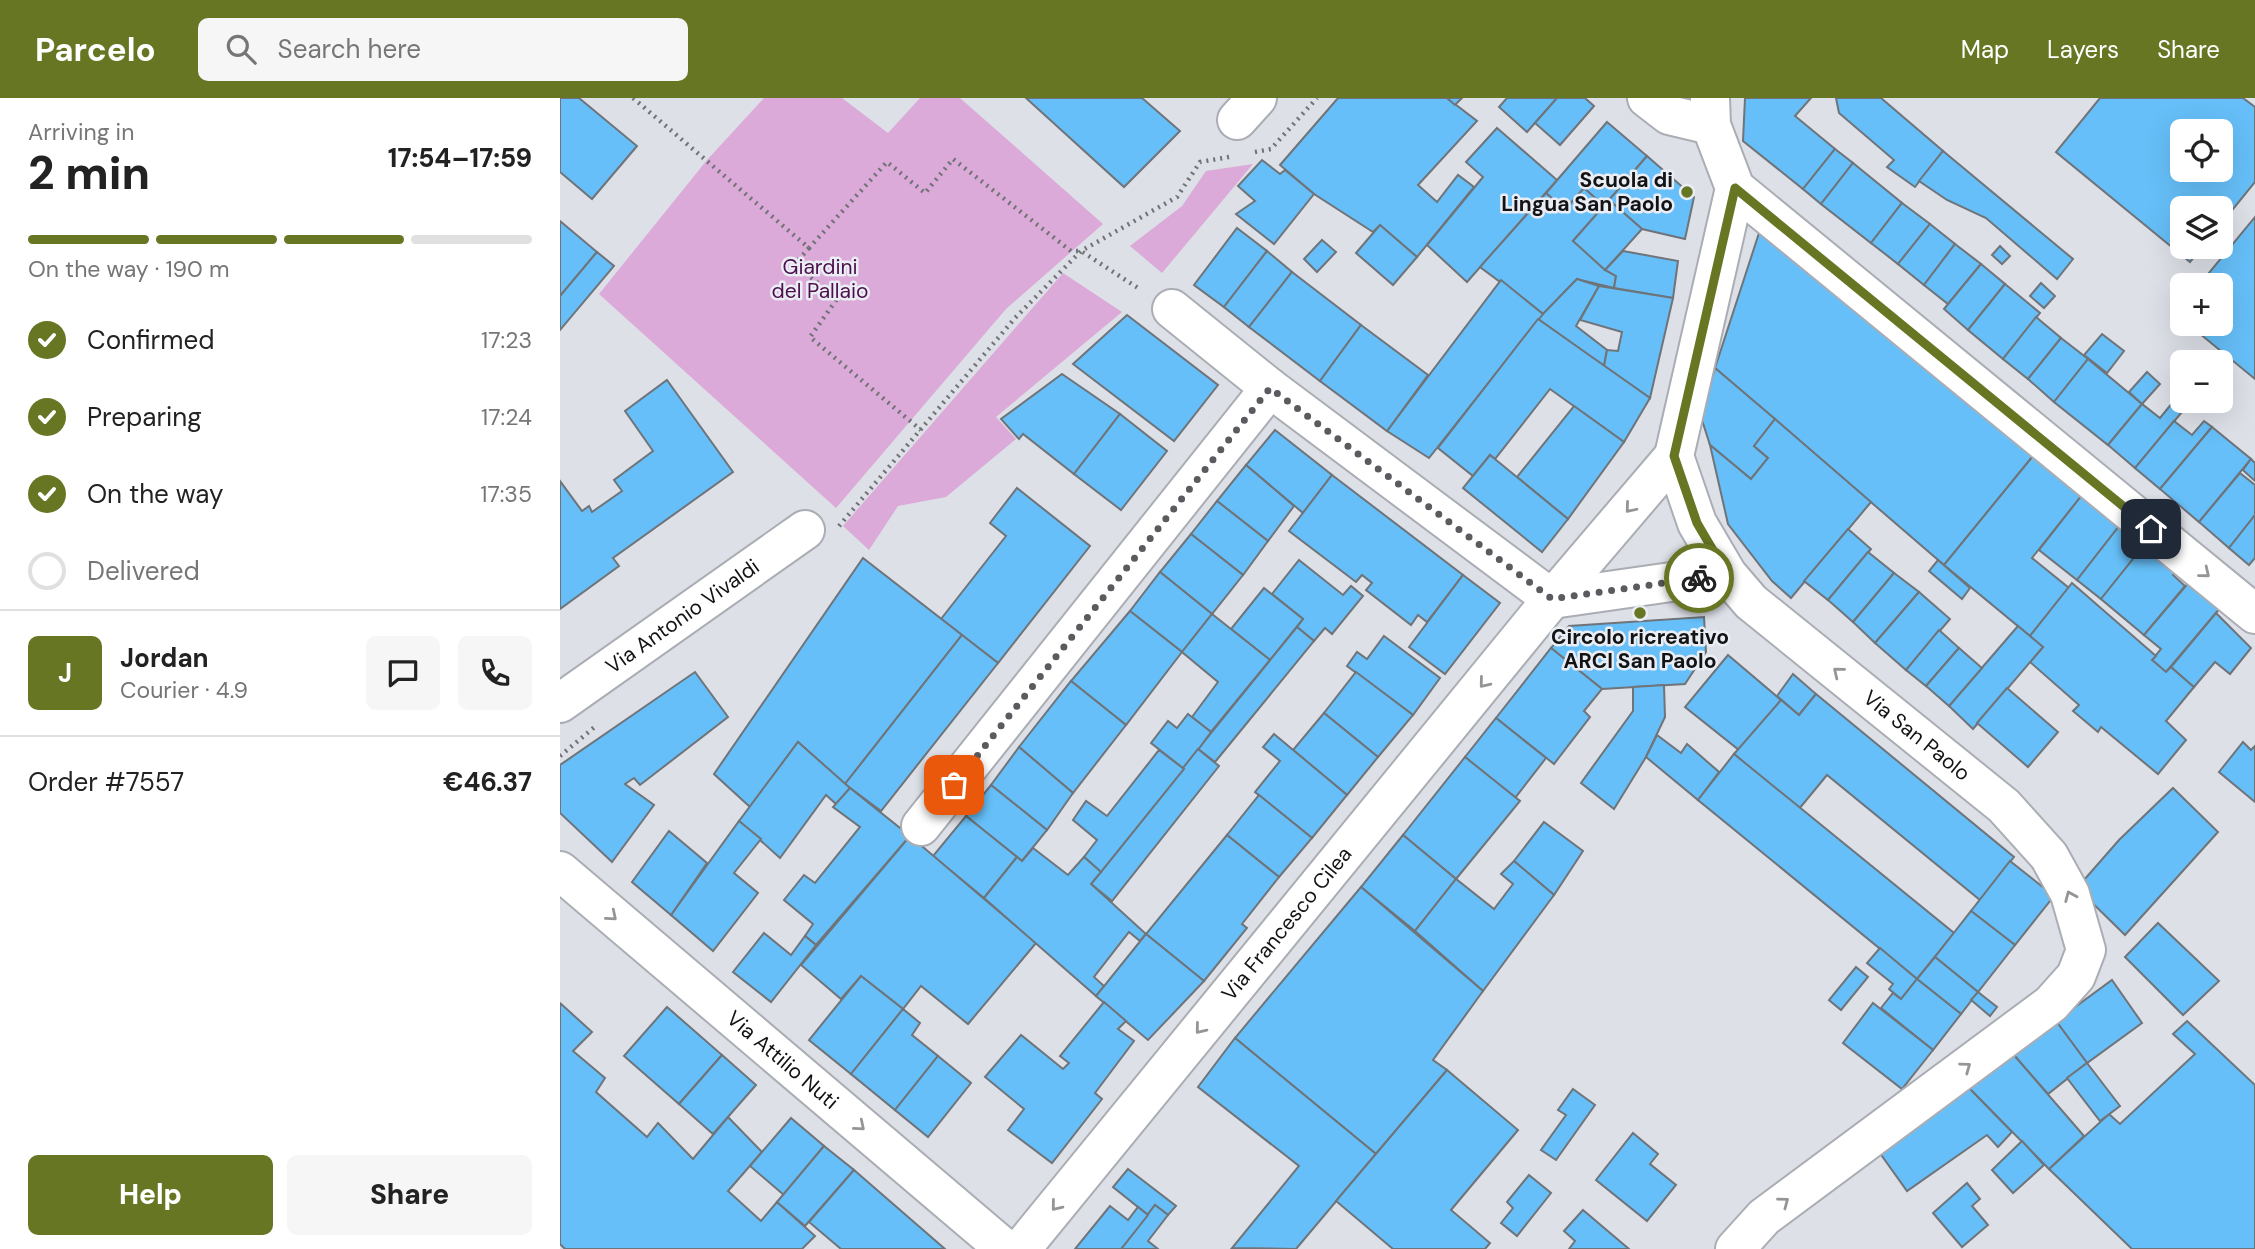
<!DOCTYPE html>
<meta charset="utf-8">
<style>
body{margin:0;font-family:"DM Sans",sans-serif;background:#f6f6f6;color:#222;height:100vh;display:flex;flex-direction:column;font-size:26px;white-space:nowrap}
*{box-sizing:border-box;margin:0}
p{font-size:23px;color:#767676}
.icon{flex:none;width:38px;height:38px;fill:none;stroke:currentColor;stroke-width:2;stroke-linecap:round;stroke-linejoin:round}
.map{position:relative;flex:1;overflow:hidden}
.panel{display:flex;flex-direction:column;background:#fff;width:560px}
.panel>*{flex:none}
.fabs{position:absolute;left:1610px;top:21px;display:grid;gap:14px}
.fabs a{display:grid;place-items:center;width:63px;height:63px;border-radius:10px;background:#fff;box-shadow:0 7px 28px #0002;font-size:35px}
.pin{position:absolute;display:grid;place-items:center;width:60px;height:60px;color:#fff;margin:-30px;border-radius:14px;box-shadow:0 4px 10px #0006}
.courier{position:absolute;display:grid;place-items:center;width:70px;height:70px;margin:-35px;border:5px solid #667623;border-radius:50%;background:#fff;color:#222;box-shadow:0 2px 9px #0007}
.headline em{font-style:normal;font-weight:800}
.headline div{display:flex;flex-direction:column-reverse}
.headline{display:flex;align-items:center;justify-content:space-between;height:119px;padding:0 28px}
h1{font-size:46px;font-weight:800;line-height:52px}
.bar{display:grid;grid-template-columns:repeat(4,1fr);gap:10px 7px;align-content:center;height:84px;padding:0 28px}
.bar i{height:9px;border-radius:5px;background:#e0e0e0}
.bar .selected{background:#667623}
.bar p{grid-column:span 4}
.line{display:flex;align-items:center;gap:18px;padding:0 28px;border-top:2px solid #e0e0e0}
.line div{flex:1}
.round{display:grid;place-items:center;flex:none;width:74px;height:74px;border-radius:10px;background:#f6f6f6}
ol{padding:0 28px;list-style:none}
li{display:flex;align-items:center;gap:21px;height:77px}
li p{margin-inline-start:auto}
li .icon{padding:7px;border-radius:50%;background:#667623;color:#fff;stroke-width:4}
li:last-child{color:#767676}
li i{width:38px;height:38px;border:4px solid #e0e0e0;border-radius:50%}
.action{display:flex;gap:14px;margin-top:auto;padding:14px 28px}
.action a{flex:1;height:80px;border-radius:10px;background:#667623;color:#fff;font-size:28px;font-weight:800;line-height:80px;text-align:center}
.action a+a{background:#f6f6f6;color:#222}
header{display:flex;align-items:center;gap:42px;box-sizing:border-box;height:98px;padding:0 35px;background:#667623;color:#fff}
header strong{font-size:33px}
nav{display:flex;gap:38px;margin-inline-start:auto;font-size:24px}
.search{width:490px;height:63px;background:#f6f6f6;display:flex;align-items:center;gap:18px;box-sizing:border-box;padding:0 24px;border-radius:10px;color:#767676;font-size:26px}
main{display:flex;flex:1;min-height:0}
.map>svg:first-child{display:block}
.green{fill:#dbaad8}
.building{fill:#66bff8;stroke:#6e7479;stroke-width:2;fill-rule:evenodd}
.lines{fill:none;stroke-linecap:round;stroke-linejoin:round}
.minor-casing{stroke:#aaadb3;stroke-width:42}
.path{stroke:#707276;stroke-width:4.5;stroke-dasharray:2 5;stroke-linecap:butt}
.minor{stroke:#fff;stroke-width:38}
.oneway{stroke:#949596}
.done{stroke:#595b5e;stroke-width:7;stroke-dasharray:0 12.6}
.route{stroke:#667623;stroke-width:9}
.poi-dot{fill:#667623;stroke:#ebedf5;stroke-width:2.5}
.labels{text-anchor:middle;stroke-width:5;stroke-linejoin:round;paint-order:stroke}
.poi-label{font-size:21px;font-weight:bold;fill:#121315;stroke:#ebedf5;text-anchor:end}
.park-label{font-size:21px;fill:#4d0f4c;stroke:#ebedf5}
.street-label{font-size:21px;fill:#121315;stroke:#ebedf5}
</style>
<header>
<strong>Parcelo</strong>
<div class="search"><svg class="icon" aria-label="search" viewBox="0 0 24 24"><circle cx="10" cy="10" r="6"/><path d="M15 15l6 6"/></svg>Search here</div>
<nav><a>Map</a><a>Layers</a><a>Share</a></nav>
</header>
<main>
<section class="panel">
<div class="headline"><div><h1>2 min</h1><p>Arriving in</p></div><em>17:54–17:59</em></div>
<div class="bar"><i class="selected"></i><i class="selected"></i><i class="selected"></i><i></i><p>On the way · 190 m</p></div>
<ol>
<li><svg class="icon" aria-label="check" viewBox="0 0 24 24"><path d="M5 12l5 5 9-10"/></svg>Confirmed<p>17:23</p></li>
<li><svg class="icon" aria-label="check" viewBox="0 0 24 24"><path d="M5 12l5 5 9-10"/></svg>Preparing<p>17:24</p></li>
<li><svg class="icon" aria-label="check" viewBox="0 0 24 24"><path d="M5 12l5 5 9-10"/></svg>On the way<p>17:35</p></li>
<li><i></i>Delivered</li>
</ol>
<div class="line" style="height:126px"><b class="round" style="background:#667623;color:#fff">J</b><div><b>Jordan</b><p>Courier · 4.9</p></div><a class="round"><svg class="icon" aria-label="chat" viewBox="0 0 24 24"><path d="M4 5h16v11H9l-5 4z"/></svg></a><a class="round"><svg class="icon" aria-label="phone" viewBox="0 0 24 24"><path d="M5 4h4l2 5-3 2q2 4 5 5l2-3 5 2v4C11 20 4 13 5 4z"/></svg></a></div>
<div class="line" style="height:91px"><div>Order #7557</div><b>€46.37</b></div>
<div class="action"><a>Help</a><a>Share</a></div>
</section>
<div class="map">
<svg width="1695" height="1151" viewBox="0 0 1695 1151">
<rect width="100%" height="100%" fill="#dde0e7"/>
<g class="green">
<path d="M204 0H282L328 35 360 0H400L543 126 446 211 276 410 39 196 147 62Z"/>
<path d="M693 66 602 175 570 148 622 108 646 73Z"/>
<path d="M503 175 562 214 436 319 456 341 386 399 338 408 309 452 283 428Z"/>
</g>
<g class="building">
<path d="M0 0H19L77 48 32 101 0 74Z"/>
<path d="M466 0H582L620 33 564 89Z"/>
<path d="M778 0H887L917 23 858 87 877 104 898 77 914 89 857 159 820 127 813 134 754 96 720 67Z"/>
<path d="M887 0H902L895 7Z"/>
<path d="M947 0H997L967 34 939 9Z"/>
<path d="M997 0H1025L1034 8 1000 47 975 25Z"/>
<path d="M1185 0H1251L1235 18 1275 51 1243 91 1183 43Z"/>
<path d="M1276 0H1321L1383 53 1355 89 1327 69 1334 62 1279 15Z"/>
<path d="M1540 0H1683L1695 9V84L1661 126V110H1622V149H1642L1630 164 1496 54ZM1622 33H1661V72H1622Z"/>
<path d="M1047 24 1087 58 1044 108 1024 90 1005 112 986 95Z"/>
<path d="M937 30 997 82 907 184 867 147 923 79 906 64Z"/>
<path d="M1275 51 1293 65 1261 106 1243 91Z"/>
<path d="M1383 53 1513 161 1497 181 1426 120 1387 102 1359 83Z"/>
<path d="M1087 58 1134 99 1125 141 1082 131 1049 102Z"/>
<path d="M702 62 720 76 725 72 754 96 714 146 676 116 695 103 678 88Z"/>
<path d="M1293 65 1342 105 1311 145 1261 106Z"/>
<path d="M1024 90 1044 108 1013 143 1056 178 1054 190 1017 181 983 216 920 169 986 95 1005 112Z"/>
<path d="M1049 102 1082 131 1045 172 1013 143Z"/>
<path d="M1342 105 1370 126 1338 166 1311 145Z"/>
<path d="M1695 119V281L1628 226H1661V187H1639Z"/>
<path d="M0 123 37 154 0 198Z"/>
<path d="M1370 126 1395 146 1364 187 1338 166Z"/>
<path d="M820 127 857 159 833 187 796 155Z"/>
<path d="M677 130 707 153 664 209 634 187Z"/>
<path d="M1200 132 1473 358 1384 467 1155 270Z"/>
<path d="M762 142 776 154 757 174 744 161Z"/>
<path d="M1395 146 1421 166 1388 206 1364 187Z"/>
<path d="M1440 148 1450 158 1442 166 1432 157Z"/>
<path d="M707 153 732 174 689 229 664 209Z"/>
<path d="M1063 153 1118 163 1113 200 1054 190 1056 178 1045 172Z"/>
<path d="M37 154 54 168 0 232V198Z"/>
<path d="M1421 166 1445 186 1408 232 1384 211Z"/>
<path d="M732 174 801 227 760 283 689 229Z"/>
<path d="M1017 181 1039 188 1016 228 1047 252 1044 268 978 221Z"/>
<path d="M941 182 983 216 869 360 827 333Z"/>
<path d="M1481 185 1495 198 1484 210 1470 198Z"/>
<path d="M1445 186 1480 215 1443 261 1408 232Z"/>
<path d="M1039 188 1113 200 1090 300 1044 268 1047 252 1058 253 1062 234 1020 222Z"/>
<path d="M1622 207V221L1616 215Z"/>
<path d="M567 217 658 287 614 343 513 266Z"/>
<path d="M1476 219 1501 240 1468 281 1443 261Z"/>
<path d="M978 221 1090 300 1064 344 990 291 935 361 930 357 913 378 878 350Z"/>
<path d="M801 227 868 277 827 333 760 283Z"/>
<path d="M1542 236 1564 253 1547 275 1524 257Z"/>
<path d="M1501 240 1528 261 1494 304 1468 281Z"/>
<path d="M1528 261 1582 306 1548 347 1494 304Z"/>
<path d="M1155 270 1215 321 1194 348 1208 360 1191 381 1150 347 1141 319Z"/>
<path d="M1587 274 1600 286 1582 306 1569 294Z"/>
<path d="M502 276 560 316 514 376 463 336 459 341 441 321Z"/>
<path d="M107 282 173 374 53 460 59 468 0 511V383L22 413 29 408 32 414 62 393 54 382 93 353 65 313Z"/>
<path d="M1617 299 1627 308 1575 370 1548 347 1582 306 1600 320Z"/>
<path d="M1014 308 1064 344 1008 421 957 379Z"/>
<path d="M560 316 607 353 561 412 514 376Z"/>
<path d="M1215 321 1311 404 1231 500 1212 483 1168 426 1150 347 1191 381 1208 360 1194 348Z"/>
<path d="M1614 323 1632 337 1644 323 1652 329 1600 391 1575 370Z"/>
<path d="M1652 329 1691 361 1639 424 1600 391Z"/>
<path d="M715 332 772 377 743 415 686 367Z"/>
<path d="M930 357 1008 421 982 454 903 390Z"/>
<path d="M1473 358 1522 397 1472 460 1509 490 1470 538 1384 467Z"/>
<path d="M1691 361 1695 365V383L1683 372Z"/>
<path d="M686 367 734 408 708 443 657 403Z"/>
<path d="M1680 375 1695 387V417L1669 450 1639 424Z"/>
<path d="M772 377 903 477 867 524 858 517 851 527 806 492 812 485 802 477 796 484 729 433Z"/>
<path d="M457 390 530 448 438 565 381 521 446 438 430 425Z"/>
<path d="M1522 397 1560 427 1517 482 1479 452Z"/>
<path d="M657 403 708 443 683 477 631 436Z"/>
<path d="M1695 417V460L1689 467 1669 450Z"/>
<path d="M1560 427 1585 446 1541 501 1517 482Z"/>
<path d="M1288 431 1311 451 1268 502 1244 483Z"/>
<path d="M631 436 683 477 652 516 600 474Z"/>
<path d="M1585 446 1617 472 1613 477 1625 488 1584 537 1541 501Z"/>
<path d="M1308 454 1334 475 1293 524 1268 502Z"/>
<path d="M303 460 402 537 285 686 238 644 190 709 154 676Z"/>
<path d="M739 462 783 497 791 488 803 498 772 536 765 530 754 543 737 529 743 521 712 496Z"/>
<path d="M1378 462 1410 490 1402 501 1369 473Z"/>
<path d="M600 474 652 516 622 554 570 513Z"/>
<path d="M1334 475 1359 494 1315 545 1293 524Z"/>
<path d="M903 477 940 505 885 576 849 549Z"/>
<path d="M1630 483 1661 509 1606 574 1592 562 1601 551 1584 537Z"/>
<path d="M1512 485 1596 558 1592 562 1606 574 1611 569 1634 589 1606 623 1626 642 1598 676 1541 629 1538 634 1513 613 1519 607 1470 564 1483 549 1470 538Z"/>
<path d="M704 490 743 521 710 562 671 531Z"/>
<path d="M1359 494 1390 521 1346 572 1315 545Z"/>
<path d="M570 513 622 554 566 627 511 583Z"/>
<path d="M1656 515 1691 550 1670 576 1655 564 1634 589 1611 569Z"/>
<path d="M652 516 710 562 651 634 632 619 658 584 622 554Z"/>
<path d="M1144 519 1146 554 1125 586 1042 591 991 550 1009 528Z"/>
<path d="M1458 528 1483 549 1413 631 1389 608Z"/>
<path d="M737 529 754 543 655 664 638 651Z"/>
<path d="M1379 532 1399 550 1366 588 1346 572Z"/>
<path d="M402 537 438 565 321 713 285 686Z"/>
<path d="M824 538 880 580 853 617 787 568 797 554 807 561Z"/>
<path d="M991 550 1042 591 1024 613 1030 619 994 666 936 620Z"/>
<path d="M1399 550 1422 570 1389 608 1366 588Z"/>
<path d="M1168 557 1221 602 1179 652 1125 609Z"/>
<path d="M135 574 168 619 80 687 74 680 65 686 94 707 52 764 0 715V667Z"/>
<path d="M796 574 853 617 818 659 764 615Z"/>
<path d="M1233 576 1256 596 1239 617 1217 598Z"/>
<path d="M511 583 566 627 513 695 459 649Z"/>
<path d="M1104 587 1105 619 1086 659 1054 711 1021 685 1073 613V589Z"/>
<path d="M1447 590 1498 634 1468 669 1417 625Z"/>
<path d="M1256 596 1454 759 1420 802 1267 677 1239 711 1174 656 1221 602 1239 617Z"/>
<path d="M764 615 818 659 787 697 733 652Z"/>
<path d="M628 616 651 634 624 671 591 645 608 623 617 630Z"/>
<path d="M936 620 986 660 955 700 905 659Z"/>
<path d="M714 636 787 697 752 740 695 694 720 663 703 649Z"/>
<path d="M1097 637 1121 655 1127 646 1159 674 1138 702 1086 659Z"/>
<path d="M238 644 290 690 276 706 266 697 220 760 179 723Z"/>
<path d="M1683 644 1691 652 1695 648V704L1659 674Z"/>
<path d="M459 649 513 695 487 732 431 687Z"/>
<path d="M638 651 659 668 552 803 531 786Z"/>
<path d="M599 652 624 671 541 774 524 759 537 742 513 722 526 703 547 718Z"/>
<path d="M1174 656 1394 835 1357 881 1138 702Z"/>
<path d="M905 659 960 703 896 781 843 737Z"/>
<path d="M431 687 487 732 462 763 406 718Z"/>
<path d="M290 690 350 738 256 847 245 838 253 826 224 802 244 777 255 785 300 729 273 709Z"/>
<path d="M1613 690 1658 734 1565 837 1517 790 1559 742Z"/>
<path d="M699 697 752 740 719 779 667 737Z"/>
<path d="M406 718 457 759 424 800 373 758Z"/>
<path d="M179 723 201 741 174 775 198 795 153 853 111 817Z"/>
<path d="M984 724 1023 753 994 797 954 763Z"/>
<path d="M109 733 147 765 111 817 72 784Z"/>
<path d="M667 737 719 779 682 826 687 830 644 883 586 836Z"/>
<path d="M843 737 896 781 855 833 801 789Z"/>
<path d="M350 738 476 845 408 926 361 888 343 911 301 878 281 901 241 867Z"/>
<path d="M473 750 508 777 524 759 541 774 531 786 586 836 580 843 569 834 534 879 544 888 536 898 424 800 457 759 462 763Z"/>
<path d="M954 763 994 797 923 893 855 833 896 781 934 811 953 786 941 776Z"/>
<path d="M1450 763 1494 798 1455 847 1411 813Z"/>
<path d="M801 789 923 893 873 962 887 972 816 1056 675 940Z"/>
<path d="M1411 813 1455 847 1418 894 1375 859Z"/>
<path d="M1598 825 1659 883 1623 917 1565 859Z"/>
<path d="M204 835 231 857 245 838 256 847 211 904 173 874Z"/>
<path d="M586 836 644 883 588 942 536 898Z"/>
<path d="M1320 850 1357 881 1341 901 1329 891 1333 886 1307 865Z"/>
<path d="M1375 859 1418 894 1401 916 1357 881Z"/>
<path d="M1296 869 1308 879 1281 912 1269 902Z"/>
<path d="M301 878 343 911 291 976 249 942Z"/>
<path d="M1357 881 1401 916 1373 952 1321 910 1333 895 1341 901Z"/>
<path d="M1552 882 1582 925 1527 965 1496 923Z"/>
<path d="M1418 894 1437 909 1430 918 1411 902Z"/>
<path d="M544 904 566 923 558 931 574 943 535 995 542 1001 492 1065 448 1032 464 1011 425 979 461 937 503 971 509 965 500 958Z"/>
<path d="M0 905 32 934 13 953 45 980 36 994 87 1039 98 1025 133 1061 168 1019 202 1054 168 1093 201 1123 217 1104 255 1138 242 1151H5L0 1146Z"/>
<path d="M1313 905 1373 952 1342 991 1283 945Z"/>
<path d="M107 909 162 957 119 1006 64 958Z"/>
<path d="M343 911 360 925 352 937 378 958 335 1012 291 976Z"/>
<path d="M1496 923 1527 965 1488 996 1453 956Z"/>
<path d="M1627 923 1695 987V1151H1572L1489 1071 1549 1016 1560 1026 1635 956 1613 936Z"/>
<path d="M675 940 816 1056 736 1151 672 1150 739 1068 638 989Z"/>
<path d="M1453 956 1524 1038 1489 1071 1409 990Z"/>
<path d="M162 957 196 987 153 1036 119 1006Z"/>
<path d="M378 958 411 985 368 1039 335 1012Z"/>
<path d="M1527 965 1560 1008 1540 1023 1507 980Z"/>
<path d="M887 972 958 1032 891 1112 930 1145 925 1151H833L776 1103Z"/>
<path d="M1409 990 1452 1034 1438 1049 1427 1037 1347 1093 1317 1051Z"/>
<path d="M1013 991 1035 1007 996 1062 981 1052 1006 1017 998 1012Z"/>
<path d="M231 1020 264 1048 224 1097 190 1068Z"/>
<path d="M1073 1035 1098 1056 1090 1066 1116 1087 1087 1123 1036 1082Z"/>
<path d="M1462 1043 1484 1067 1453 1095 1432 1072Z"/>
<path d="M264 1048 294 1072 245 1128 217 1104Z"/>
<path d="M568 1071 616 1108 608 1117 595 1107 588 1117 553 1089Z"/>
<path d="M294 1072 385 1151H281L249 1124Z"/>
<path d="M969 1077 991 1095 957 1138 941 1125 953 1110 947 1104Z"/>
<path d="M1407 1085 1420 1101 1412 1108 1428 1127 1402 1149 1373 1115Z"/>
<path d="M595 1107 608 1117 588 1143 598 1151H561Z"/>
<path d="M550 1108 568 1122 578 1109 588 1117 561 1151H515Z"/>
<path d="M1023 1112 1069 1151H1009L1015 1143 1004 1133Z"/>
</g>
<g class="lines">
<g class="minor-casing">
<g id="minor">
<path d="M1087 0 1109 17 1151 27"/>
<path id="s1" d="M1150 0 1151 27 1175 90 1114 358 1137 425 1167 476 1191 504 1444 708 1489 758 1510 796 1526 852 1516 878 1491 906 1204 1119 1175 1151"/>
<path d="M677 22 697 0"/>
<path d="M1175 90 1695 516"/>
<path d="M612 211 710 290 992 501 1167 476"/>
<path id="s2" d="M0 605 245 432"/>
<path d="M361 728 710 290"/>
<path id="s3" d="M0 773 445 1151"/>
<path id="s4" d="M461 1151 992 501 1114 358"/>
</g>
</g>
<g class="path">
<path d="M73 0 249 150 327 64 365 95 393 61 511 153H521L581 192"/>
<path d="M695 54 711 51 757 0"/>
<path d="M249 150 235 166 277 201 250 239 361 332"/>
<path d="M279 428 455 220 521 153 617 99 640 64 669 59"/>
<path d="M0 658 37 627"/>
</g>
<use href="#minor" class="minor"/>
</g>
<defs><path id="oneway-chevron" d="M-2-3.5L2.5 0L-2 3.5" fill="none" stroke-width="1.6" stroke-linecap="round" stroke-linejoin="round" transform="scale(1.75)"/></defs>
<g class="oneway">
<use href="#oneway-chevron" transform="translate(1070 410) rotate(130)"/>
<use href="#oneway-chevron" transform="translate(1645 475) rotate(39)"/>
<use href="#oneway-chevron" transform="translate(1278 574) rotate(-141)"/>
<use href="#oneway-chevron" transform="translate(924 585) rotate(129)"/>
<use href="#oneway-chevron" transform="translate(1510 798) rotate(-113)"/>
<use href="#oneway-chevron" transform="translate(52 818) rotate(40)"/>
<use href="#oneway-chevron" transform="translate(640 931) rotate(129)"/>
<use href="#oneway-chevron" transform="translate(1406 969) rotate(-36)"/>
<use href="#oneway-chevron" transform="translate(300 1028) rotate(40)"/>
<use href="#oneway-chevron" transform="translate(1224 1104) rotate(-37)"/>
<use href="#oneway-chevron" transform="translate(496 1108) rotate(129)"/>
</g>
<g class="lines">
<path class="done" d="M394 687 710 290 992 501 1139 480"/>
<path class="route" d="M1139 480 1167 476 1137 425 1114 358 1175 90 1591 431"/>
</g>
<g class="poi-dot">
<circle cx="1127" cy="94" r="7"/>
<circle cx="1080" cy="515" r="7"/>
</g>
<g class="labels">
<g class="poi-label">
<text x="1113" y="89">Scuola di<tspan x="1113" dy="24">Lingua San Paolo</tspan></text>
<text x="1080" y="546" text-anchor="middle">Circolo ricreativo<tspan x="1080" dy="24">ARCI San Paolo</tspan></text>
</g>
<g class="park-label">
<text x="260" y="176">Giardini<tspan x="260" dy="24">del Pallaio</tspan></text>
</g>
<g class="street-label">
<text dy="7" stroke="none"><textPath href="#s2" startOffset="150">Via Antonio Vivaldi</textPath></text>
<text dy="7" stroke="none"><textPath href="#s1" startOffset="749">Via San Paolo</textPath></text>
<text dy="7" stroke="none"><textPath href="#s4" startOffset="420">Via Francesco Cilea</textPath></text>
<text dy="7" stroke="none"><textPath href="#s3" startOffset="292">Via Attilio Nuti</textPath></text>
</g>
</g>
</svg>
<div class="fabs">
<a><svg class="icon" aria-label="locate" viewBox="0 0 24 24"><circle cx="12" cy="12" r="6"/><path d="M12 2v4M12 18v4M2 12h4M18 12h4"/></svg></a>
<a><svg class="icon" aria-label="layers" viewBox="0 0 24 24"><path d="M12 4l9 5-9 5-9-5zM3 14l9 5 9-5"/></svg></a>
<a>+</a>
<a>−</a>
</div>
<div class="pin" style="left:394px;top:687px;background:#ea580c"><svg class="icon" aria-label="bag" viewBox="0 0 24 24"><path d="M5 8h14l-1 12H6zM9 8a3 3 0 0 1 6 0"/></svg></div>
<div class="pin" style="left:1591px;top:431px;background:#1f2937"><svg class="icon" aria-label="home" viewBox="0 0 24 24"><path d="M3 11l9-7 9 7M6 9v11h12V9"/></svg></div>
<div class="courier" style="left:1139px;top:480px"><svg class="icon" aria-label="bike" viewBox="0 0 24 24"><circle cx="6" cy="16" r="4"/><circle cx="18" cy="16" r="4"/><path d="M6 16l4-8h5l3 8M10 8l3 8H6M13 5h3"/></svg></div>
</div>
</main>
